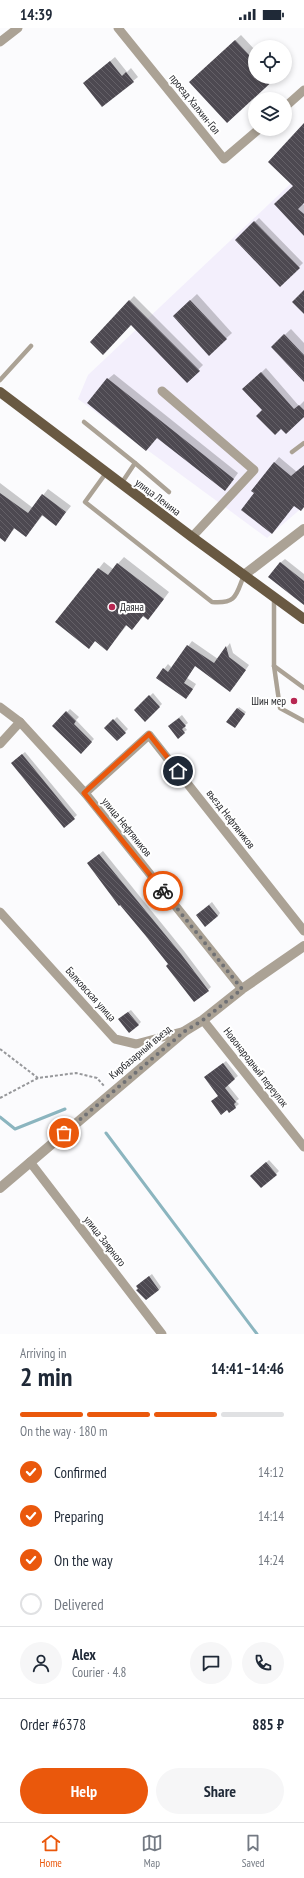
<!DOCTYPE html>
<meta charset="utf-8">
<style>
body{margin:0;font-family:"PT Sans Narrow",sans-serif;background:#f6f6f7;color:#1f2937;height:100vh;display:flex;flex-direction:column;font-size:15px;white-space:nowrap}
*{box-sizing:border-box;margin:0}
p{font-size:13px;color:#747a83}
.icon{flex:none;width:22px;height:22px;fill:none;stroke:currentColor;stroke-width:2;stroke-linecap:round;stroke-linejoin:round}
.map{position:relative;height:1306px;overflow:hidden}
.side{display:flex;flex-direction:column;background:#fff;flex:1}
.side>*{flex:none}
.buttons{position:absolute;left:248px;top:12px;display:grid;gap:8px}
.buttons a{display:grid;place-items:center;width:44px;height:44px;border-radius:50%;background:#fff;box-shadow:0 2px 6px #0003;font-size:20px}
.pin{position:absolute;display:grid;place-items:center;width:34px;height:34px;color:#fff;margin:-17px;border:2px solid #fff;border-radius:50%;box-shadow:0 1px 4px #0007}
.courier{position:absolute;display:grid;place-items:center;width:40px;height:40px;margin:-20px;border:3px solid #ea580c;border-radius:50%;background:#fff;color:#222;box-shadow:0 1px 5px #0007}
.head em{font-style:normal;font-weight:700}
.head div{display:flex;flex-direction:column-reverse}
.head{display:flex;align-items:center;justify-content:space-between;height:68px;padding:0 20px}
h1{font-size:26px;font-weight:700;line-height:30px}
.bar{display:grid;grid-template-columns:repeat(4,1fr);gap:6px 4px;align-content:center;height:48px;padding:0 20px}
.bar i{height:5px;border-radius:3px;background:#e0e1e3}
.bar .selected{background:#ea580c}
.bar p{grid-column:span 4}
.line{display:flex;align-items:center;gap:10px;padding:0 20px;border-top:1px solid #e0e1e3}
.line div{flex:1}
.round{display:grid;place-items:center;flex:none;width:42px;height:42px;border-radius:21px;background:#f6f6f7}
ol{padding:0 20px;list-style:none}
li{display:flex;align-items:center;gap:12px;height:44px}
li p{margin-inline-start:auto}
li .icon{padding:4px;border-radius:50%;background:#ea580c;color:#fff;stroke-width:4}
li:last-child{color:#747a83}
li i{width:22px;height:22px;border:2px solid #e0e1e3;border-radius:50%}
.primary-button{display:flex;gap:8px;margin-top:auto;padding:8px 20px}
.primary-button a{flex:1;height:46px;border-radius:24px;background:#ea580c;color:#fff;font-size:16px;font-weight:700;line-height:46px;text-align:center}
.primary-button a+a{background:#f6f6f7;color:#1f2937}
.status{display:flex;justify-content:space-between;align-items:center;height:28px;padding:0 20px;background:#fff;direction:ltr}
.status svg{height:11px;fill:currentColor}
.dock{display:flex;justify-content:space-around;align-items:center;height:56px;border-top:1px solid #e0e1e3;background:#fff;font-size:11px;color:#747a83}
.dock a{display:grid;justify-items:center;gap:2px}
.dock .selected{color:#ea580c}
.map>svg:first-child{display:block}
.commercial{fill:#f3effc}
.shadow{fill:#0003}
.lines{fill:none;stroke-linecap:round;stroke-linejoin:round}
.stream{stroke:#8bb5bf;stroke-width:3}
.building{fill:url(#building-back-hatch)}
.path{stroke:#96979a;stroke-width:2;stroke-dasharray:3 2;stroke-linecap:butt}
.service{stroke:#aba295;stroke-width:4.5}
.minor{stroke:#aba295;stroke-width:9}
.tertiary{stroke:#aba295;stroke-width:10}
.primary{stroke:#695942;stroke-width:10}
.done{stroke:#717275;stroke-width:4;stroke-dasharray:0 7.2}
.route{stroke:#ea580c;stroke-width:5}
.poi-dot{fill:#b72752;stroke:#fff;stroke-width:1.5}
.labels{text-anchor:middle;stroke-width:4;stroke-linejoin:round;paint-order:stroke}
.street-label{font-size:11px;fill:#27282c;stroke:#fff}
.poi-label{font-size:11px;fill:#27282c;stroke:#fff;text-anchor:start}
</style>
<div class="status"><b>14:39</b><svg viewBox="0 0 49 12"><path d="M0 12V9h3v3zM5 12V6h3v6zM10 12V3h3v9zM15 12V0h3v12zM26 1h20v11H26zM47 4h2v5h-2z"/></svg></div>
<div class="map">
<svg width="304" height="1306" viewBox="0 0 304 1306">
<defs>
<pattern id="building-back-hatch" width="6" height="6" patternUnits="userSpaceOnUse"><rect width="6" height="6" fill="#4d4951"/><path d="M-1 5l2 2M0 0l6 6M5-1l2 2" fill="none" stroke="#646067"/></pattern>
</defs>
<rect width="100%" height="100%" fill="#fbfbfd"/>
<path class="commercial" d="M304 143V478L267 510 78 371 88 347Z"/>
<g class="shadow">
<path d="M241 7 255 22V49H276L227 94 196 48Z"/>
<path d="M266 16 269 19H263Z"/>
<path d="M115 29 127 44 131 40 138 49 133 53 84 55Z"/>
<path d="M304 96V174L302 175 304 177V206L276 177 295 158Z"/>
<path d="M259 190 303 235 280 258 236 212Z"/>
<path d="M197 266 232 305 209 326 180 282Z"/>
<path d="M134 268 203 337 187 353 131 296 91 314Z"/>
<path d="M291 301 304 315V352L272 319Z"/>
<path d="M266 340 299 378 304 373V388L244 361Z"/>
<path d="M114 346 238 445 230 456 108 351Z"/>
<path d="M279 429 297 444 304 438V479L294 477 256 465 252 462Z"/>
<path d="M0 455 33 480 48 461 71 478 56 497 43 487 26 508 15 500 5 512 0 509Z"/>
<path d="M124 529 169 564 154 584 144 587 132 601 127 597 107 622 95 613 89 619 57 594 104 534 113 541Z"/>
<path d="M285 531 304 546V576L280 535Z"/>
<path d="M192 613 218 631 230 615 233 625 249 637 234 659 196 637 187 650 196 656 190 666 157 650 168 636 172 640Z"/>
<path d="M153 665 162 676 145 692 135 682Z"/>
<path d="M239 679 246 684 236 698 228 694Z"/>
<path d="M70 681 79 689 76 692 94 711 81 724 54 698Z"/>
<path d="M182 687 188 695 184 698 187 702 184 704 172 695Z"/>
<path d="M117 689 128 701 117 712 106 700Z"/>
<path d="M25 724 77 787 64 799 15 732Z"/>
<path d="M103 823 184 923 211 959 208 962 169 936 91 833Z"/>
<path d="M212 874 220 885 218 888 200 884Z"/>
<path d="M131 982 141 994 138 997 122 988Z"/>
<path d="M226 1033 238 1048 227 1056 239 1071 236 1073 239 1076 229 1084 209 1047Z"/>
<path d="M269 1132 279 1143 276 1146 254 1145Z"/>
<path d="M152 1246 161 1259 159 1262 140 1255Z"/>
</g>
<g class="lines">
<g class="stream">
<path d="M0 1089 15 1101 65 1081"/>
<path d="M106 1105 257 1306"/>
</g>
</g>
<g class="building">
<path d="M235 12 251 29 255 25V49H277L227 95 189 54Z"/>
<path d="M110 33 122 48 126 44 134 54 102 79 83 55Z"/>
<path d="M304 95V175L298 181 304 186V208L274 176 293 158 268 134Z"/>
<path d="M254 193 300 240 280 259 235 212Z"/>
<path d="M304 262V286L292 274Z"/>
<path d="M129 272 200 343 187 355 131 297 103 327 90 314Z"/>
<path d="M190 272 227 311 209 328 173 288Z"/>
<path d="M284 306 304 327V354L271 319Z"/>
<path d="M261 344 294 381 299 377 304 382V389L286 406 281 401 275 407 256 388 262 382 242 361Z"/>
<path d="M107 350 234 451 225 463 157 410 146 423 87 375Z"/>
<path d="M274 434 291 448 304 437V479L301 483 294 478 272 506 241 482 254 465 251 463Z"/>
<path d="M0 465 28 485 42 466 66 484 56 498 42 487 26 509 14 500 5 514 0 510Z"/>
<path d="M280 534 304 553V577L268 549Z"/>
<path d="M117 535 164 571 148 592 143 588 132 602 126 597 107 623 95 613 89 621 55 594 98 540 108 547Z"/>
<path d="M187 617 214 635 226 618 229 629 246 642 230 664 195 638 184 655 193 661 186 671 156 650 163 640 168 644Z"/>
<path d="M149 667 160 679 145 694 134 682Z"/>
<path d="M237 680 245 686 235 700 226 694Z"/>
<path d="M66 683 76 693 74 696 92 714 81 726 52 698Z"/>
<path d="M179 690 186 698 182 701 185 705 178 711 168 698Z"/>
<path d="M113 691 126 705 117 713 104 700Z"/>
<path d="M22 726 75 791 64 800 11 735Z"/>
<path d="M99 826 181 926 209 963 194 974 166 938 168 936 145 907 120 877 119 878 87 835Z"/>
<path d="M209 877 218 888 205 899 196 887Z"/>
<path d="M128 984 139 997 129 1005 118 991Z"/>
<path d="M223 1035 235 1051 225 1060 236 1074 234 1076 236 1080 229 1085 227 1082 221 1087 211 1073 218 1068 204 1049Z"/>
<path d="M266 1134 277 1147 261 1160 250 1148Z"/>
<path d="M149 1248 159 1262 146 1272 136 1262 138 1261 136 1258Z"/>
</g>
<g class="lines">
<g class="path">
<path d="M0 1021 38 1050"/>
<path d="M0 1070 38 1050 76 1045 97 1050 105 1059"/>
</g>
<g class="service">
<path d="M0 352 31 318"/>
<path d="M84 394 135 435"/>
<path d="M292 424 304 415"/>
<path d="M106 445 85 474 212 574C237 576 236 567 244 547"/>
<path d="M121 456 135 435 169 464"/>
<path d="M274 570V638L280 680 304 693"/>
<path d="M274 638 304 660"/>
</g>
<g class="minor">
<path d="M118 0 224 131 259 101"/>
<path d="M0 14 18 0"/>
<path d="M285 79 304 62"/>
<path d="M162 363 254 442 192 509"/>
<path d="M0 679 20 694 85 765 242 961"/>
<path d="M0 716 20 694"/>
<path d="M85 765 149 707 304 903"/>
<path d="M0 884 115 1011 136 1016 185 1003"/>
<path d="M203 992 304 1119"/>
<path d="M30 1134 162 1306"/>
</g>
<g class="tertiary">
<path d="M244 547 304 501"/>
<path d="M0 1160 185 1003 203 992 242 961 304 918"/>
</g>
<path class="primary" d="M0 364 192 509 304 591"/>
</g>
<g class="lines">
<path class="done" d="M64 1105 185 1003 203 992 242 961 163 863"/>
<path class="route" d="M163 863 84 765 149 706 178 743"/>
</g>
<g class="poi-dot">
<circle cx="112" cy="579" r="4"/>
<circle cx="294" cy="673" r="4"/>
</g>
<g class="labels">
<g class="street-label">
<text transform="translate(195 76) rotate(51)" y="4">проезд Халхин-Гол</text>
<text transform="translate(158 469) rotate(37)" y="4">улица Ленина</text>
<text transform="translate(231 791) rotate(52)" y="4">въезд Нефтяников</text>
<text transform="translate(127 799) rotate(51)" y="4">улица Нефтяников</text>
<text transform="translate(91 966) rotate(48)" y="4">Балковская улица</text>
<text transform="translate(140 1024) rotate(-40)" y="4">Кирбазарный въезд</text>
<text transform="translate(256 1039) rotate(52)" y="4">Новонародный переулок</text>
<text transform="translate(105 1213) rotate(52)" y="4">улица Заярного</text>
</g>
<g class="poi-label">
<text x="120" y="583">Даяна</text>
<text x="286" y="677" text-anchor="end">Шин мер</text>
</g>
</g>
</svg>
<div class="buttons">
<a><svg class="icon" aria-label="locate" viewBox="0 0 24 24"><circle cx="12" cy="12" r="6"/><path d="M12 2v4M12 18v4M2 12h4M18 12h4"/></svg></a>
<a><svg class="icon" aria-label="layers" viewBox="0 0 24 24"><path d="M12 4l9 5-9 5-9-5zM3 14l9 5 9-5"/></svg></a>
</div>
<div class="pin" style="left:64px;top:1105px;background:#ea580c"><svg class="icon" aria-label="bag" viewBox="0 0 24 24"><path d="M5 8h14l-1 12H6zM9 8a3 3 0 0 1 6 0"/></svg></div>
<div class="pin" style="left:178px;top:743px;background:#1f2937"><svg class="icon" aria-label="home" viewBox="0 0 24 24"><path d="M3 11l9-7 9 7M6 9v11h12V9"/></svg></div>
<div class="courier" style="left:163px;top:863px"><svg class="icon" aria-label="bike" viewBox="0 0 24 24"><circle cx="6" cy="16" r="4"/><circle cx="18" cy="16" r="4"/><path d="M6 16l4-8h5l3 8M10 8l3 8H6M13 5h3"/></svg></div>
</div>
<section class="side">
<div class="head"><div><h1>2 min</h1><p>Arriving in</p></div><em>14:41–14:46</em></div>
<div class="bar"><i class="selected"></i><i class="selected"></i><i class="selected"></i><i></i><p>On the way · 180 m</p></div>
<ol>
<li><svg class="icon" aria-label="check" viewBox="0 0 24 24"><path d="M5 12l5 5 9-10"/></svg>Confirmed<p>14:12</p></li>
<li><svg class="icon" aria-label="check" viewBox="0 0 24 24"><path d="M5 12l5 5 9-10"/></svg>Preparing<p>14:14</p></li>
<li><svg class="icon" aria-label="check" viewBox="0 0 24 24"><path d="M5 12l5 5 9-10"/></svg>On the way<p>14:24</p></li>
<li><i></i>Delivered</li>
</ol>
<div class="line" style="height:72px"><a class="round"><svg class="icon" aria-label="person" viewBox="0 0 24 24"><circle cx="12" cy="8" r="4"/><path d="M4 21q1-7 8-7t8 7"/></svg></a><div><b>Alex</b><p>Courier · 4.8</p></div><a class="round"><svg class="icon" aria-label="chat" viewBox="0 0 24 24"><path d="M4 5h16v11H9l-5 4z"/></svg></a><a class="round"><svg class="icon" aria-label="phone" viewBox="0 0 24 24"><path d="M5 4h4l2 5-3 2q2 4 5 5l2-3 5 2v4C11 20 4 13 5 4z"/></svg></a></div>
<div class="line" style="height:52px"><div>Order #6378</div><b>885 ₽</b></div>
<div class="primary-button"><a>Help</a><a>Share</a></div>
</section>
<nav class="dock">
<a class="selected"><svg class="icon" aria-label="home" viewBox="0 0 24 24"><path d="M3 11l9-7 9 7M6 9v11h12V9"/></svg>Home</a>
<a><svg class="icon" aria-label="map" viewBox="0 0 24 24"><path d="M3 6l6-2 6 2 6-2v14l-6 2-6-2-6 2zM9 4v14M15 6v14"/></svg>Map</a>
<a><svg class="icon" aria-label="saved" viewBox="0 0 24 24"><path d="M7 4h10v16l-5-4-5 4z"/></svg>Saved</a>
</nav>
